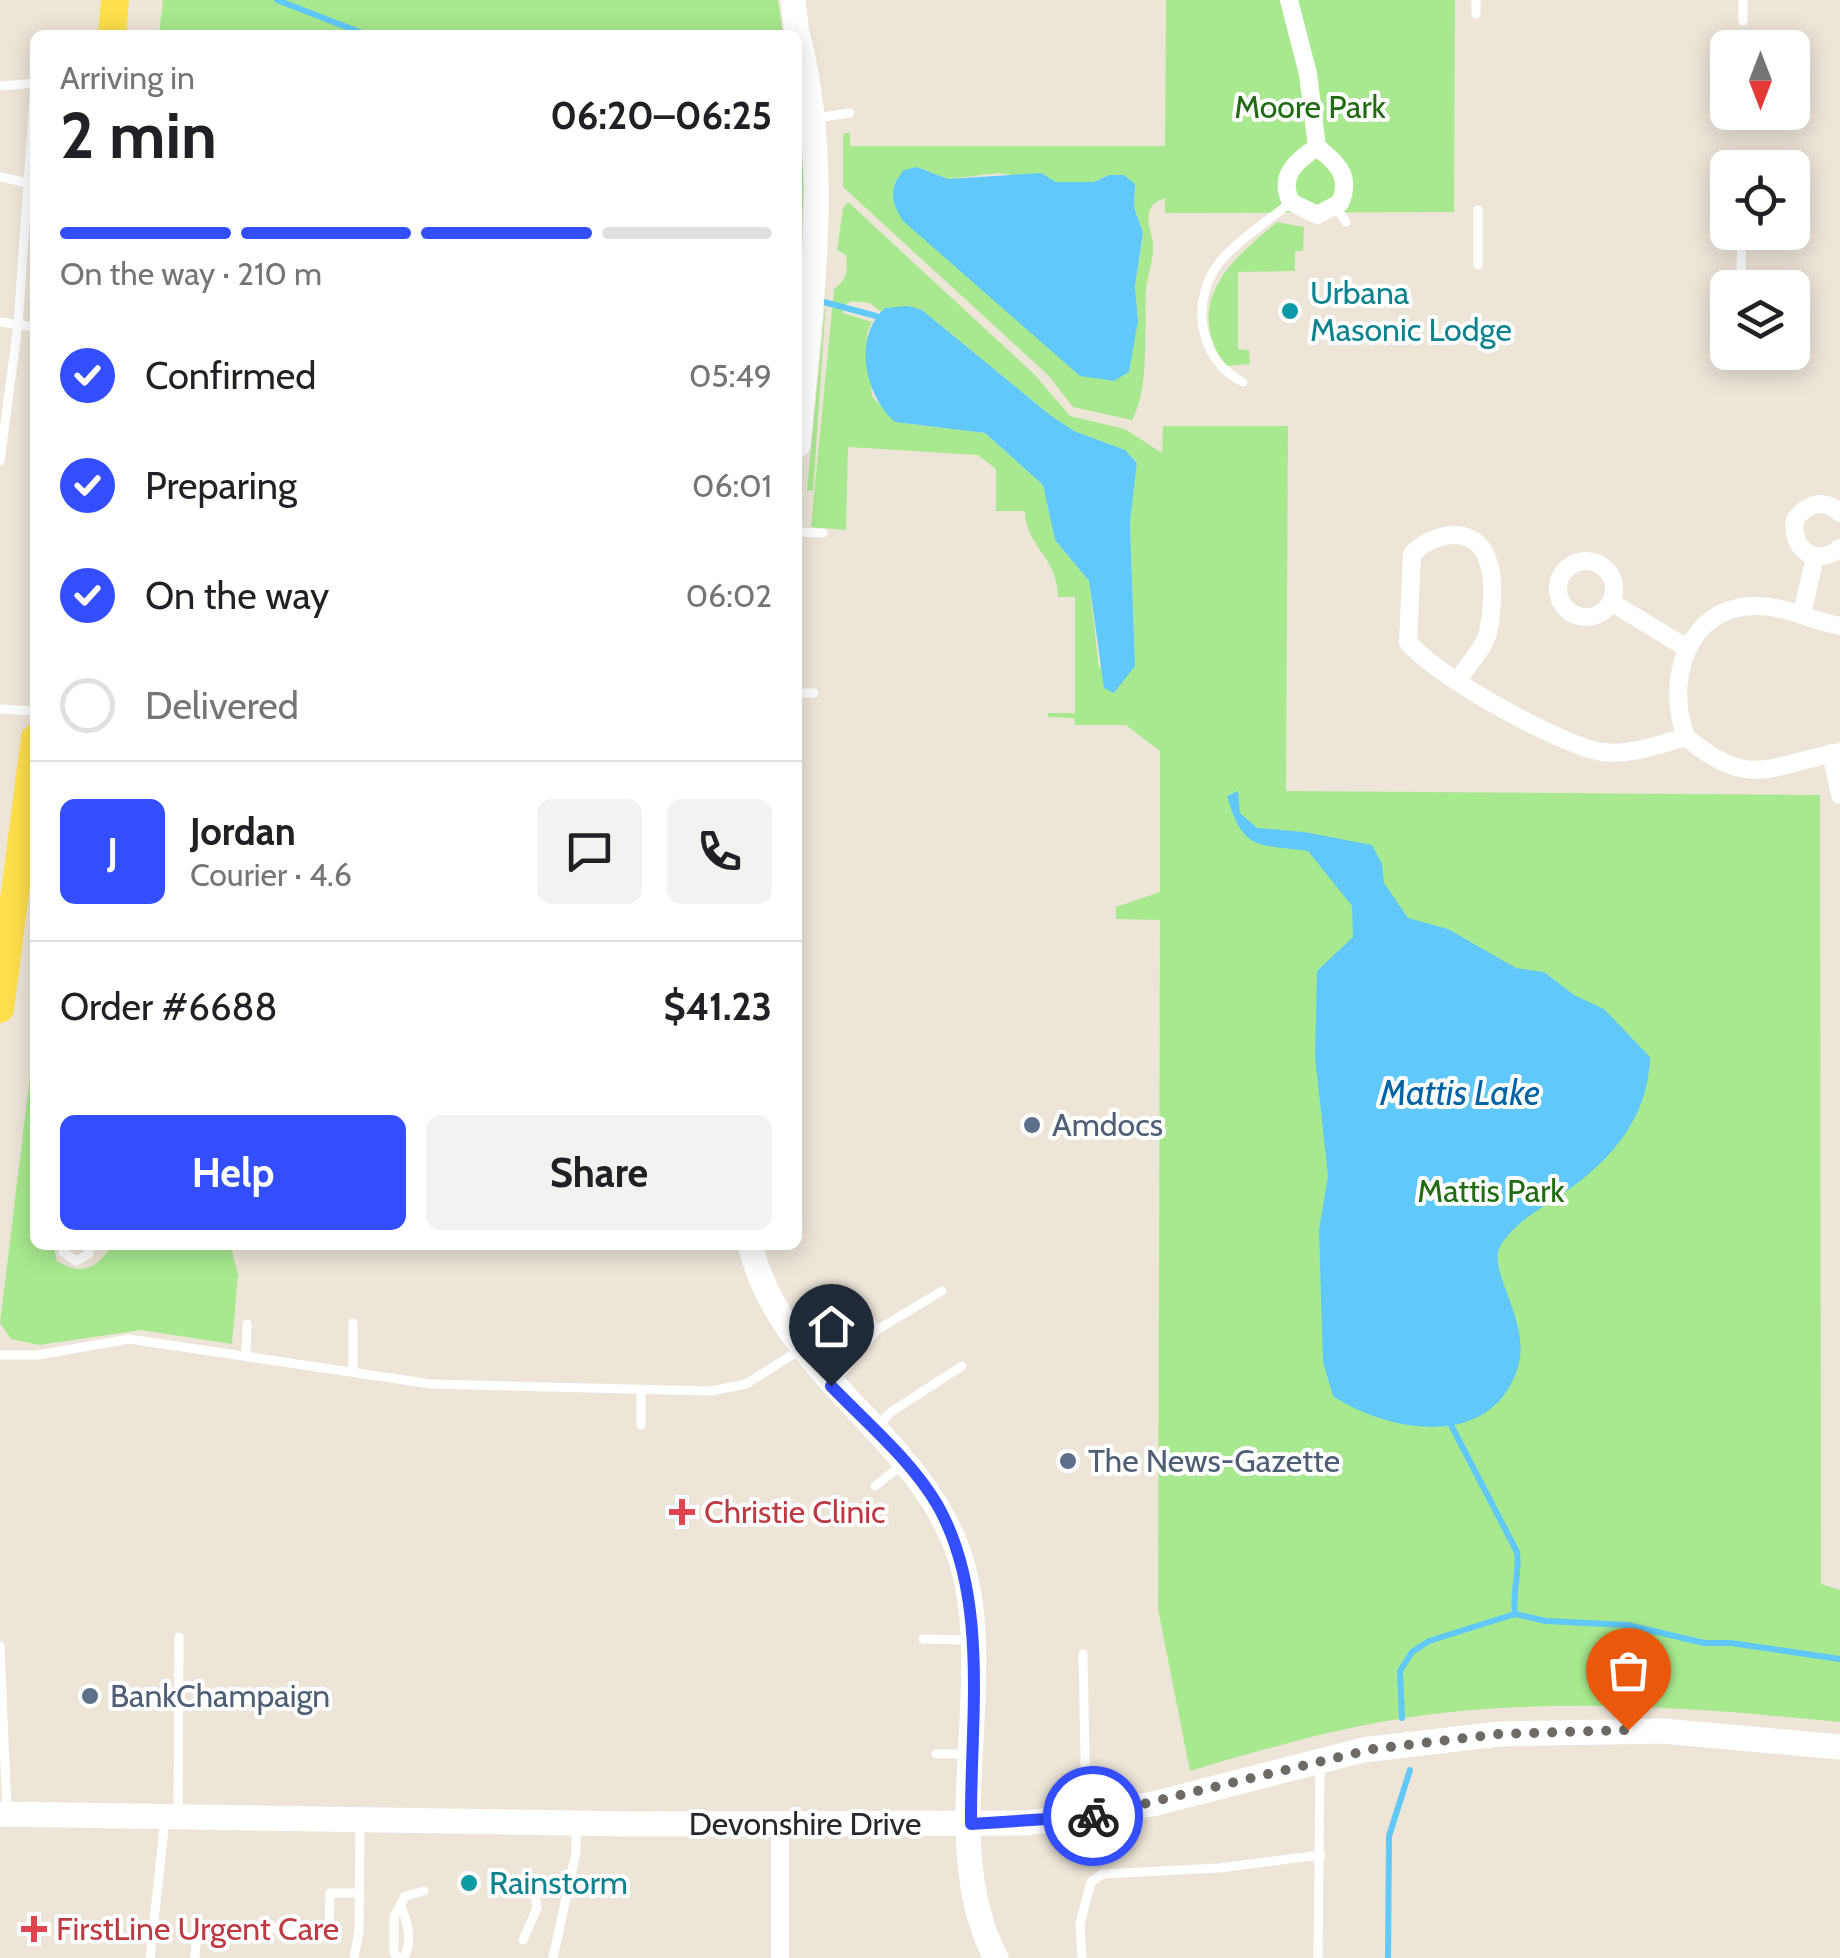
<!DOCTYPE html>
<meta charset="utf-8">
<style>
body{margin:0;font-family:Cabin,sans-serif;background:#f2f2f2;color:#202124;height:100vh;display:flex;flex-direction:column;font-size:38px;white-space:nowrap}
*{box-sizing:border-box;margin:0}
p{font-size:32px;color:#757577}
.icon{flex:none;width:55px;height:55px;fill:none;stroke:currentColor;stroke-width:2;stroke-linecap:round;stroke-linejoin:round}
.map{position:relative;flex:1;overflow:hidden}
.drawer{position:absolute;left:30px;top:30px;width:772px;height:1220px;display:flex;flex-direction:column;background:#fff;border-radius:15px;box-shadow:0 5px 25px #0003}
.drawer>*{flex:none}
.needle{width:65px;rotate:180deg}
.tools{position:absolute;left:1710px;top:30px;display:grid;gap:20px}
.tools a{display:grid;place-items:center;width:100px;height:100px;border-radius:15px;background:#fff;box-shadow:0 5px 25px #0003;font-size:50px}
.pin{position:absolute;display:grid;place-items:center;width:85px;height:85px;color:#fff;margin:-102px -42px;border-radius:50% 50% 50% 0;rotate:-45deg;box-shadow:0 0 10px #0007}
.pin .icon{rotate:45deg}
.courier{position:absolute;display:grid;place-items:center;width:100px;height:100px;margin:-50px;border:8px solid #334eff;border-radius:50%;background:#fff;color:#222;box-shadow:0 2px 12px #0007}
.summary em{font-style:normal;font-weight:700}
.summary div{display:flex;flex-direction:column-reverse}
.summary{display:flex;align-items:center;justify-content:space-between;height:170px;padding:0 30px}
h1{font-size:65px;font-weight:700;line-height:75px}
.bar{display:grid;grid-template-columns:repeat(4,1fr);gap:15px 10px;align-content:center;height:120px;padding:0 30px}
.bar i{height:12px;border-radius:8px;background:#e0e0e0}
.bar .selected{background:#334eff}
.bar p{grid-column:span 4}
.line{display:flex;align-items:center;gap:25px;padding:0 30px;border-top:2px solid #e0e0e0}
.line div{flex:1}
.round{display:grid;place-items:center;flex:none;width:105px;height:105px;border-radius:15px;background:#f2f2f2}
ol{padding:0 30px;list-style:none}
li{display:flex;align-items:center;gap:30px;height:110px}
li p{margin-inline-start:auto}
li .icon{padding:10px;border-radius:50%;background:#334eff;color:#fff;stroke-width:4}
li:last-child{color:#757577}
li i{width:55px;height:55px;border:5px solid #e0e0e0;border-radius:50%}
.action{display:flex;gap:20px;margin-top:auto;padding:20px 30px}
.action a{flex:1;height:115px;border-radius:15px;background:#334eff;color:#fff;font-size:40px;font-weight:700;line-height:115px;text-align:center}
.action a+a{background:#f2f2f2;color:#202124}
.map>svg:first-child{display:block}
.green{fill:#a8e98f;fill-rule:evenodd}
.water{fill:#60c8fa}
.lines{fill:none;stroke-linecap:round;stroke-linejoin:round}
.stream{stroke:#60c8fa;stroke-width:6}
.lane{stroke:#fff;stroke-width:9}
.street{stroke:#fff;stroke-width:18}
.secondary{stroke:#fff;stroke-width:25}
.primary{stroke:#fedf4c;stroke-width:28}
.done{stroke:#6d6a66;stroke-width:10;stroke-dasharray:0 18}
.route{stroke:#334eff;stroke-width:12}
.culture-dot{fill:#0f9aa8;stroke:#fff;stroke-width:4}
.service-dot{fill:#5c6f8a;stroke:#fff;stroke-width:4}
.health-dot{fill:#e0444e;stroke:#fff;stroke-width:4}
.labels{text-anchor:middle;stroke-width:8;stroke-linejoin:round;paint-order:stroke}
.park-label{font-size:32px;fill:#206c12;stroke:#fff}
.culture-label{font-size:32px;fill:#0d838f;stroke:#fff;text-anchor:start}
.service-label{font-size:32px;fill:#4e5e75;stroke:#fff;text-anchor:start}
.health-label{font-size:32px;fill:#be3a42;stroke:#fff;text-anchor:start}
.street-label{font-size:32px;fill:#282828;stroke:#fff}
.water-label{font-size:35px;font-style:italic;fill:#0063a5;stroke:#fff}
</style>
<div class="map">
<svg width="1840" height="1958" viewBox="0 0 1840 1958">
<rect width="100%" height="100%" fill="#ede5d8"/>
<g class="green">
<path d="M163 0H778L783 35H159Z"/>
<path d="M1166 0H1455L1454 212 1165 213V198C1157 201 1151 204 1149 213 1146 226 1155 238 1153 252 1152 265 1147 277 1146 290 1144 325 1150 390 1132 420L1073 407 1049 376 843 187V134L850 132V146H1165ZM917 167 948 179 998 173 1056 182H1094L1109 175 1124 176 1135 185 1134 207 1143 233 1135 286 1138 321Z"/>
<path d="M798 102 804 184 798 287Z"/>
<path d="M848 202 1034 374 1070 416 1125 429 1162 453 1163 426H1288L1286 791 1820 795 1821 1584 1840 1590V1722C1695 1708 1550 1696 1405 1718 1332 1729 1261 1750 1190 1771L1158 1609 1160 920 1116 919V907L1160 892V751L1126 725H1075L1074 718 1048 717V713H1075V597H1058C1058 556 1025 547 1025 511H996V469L978 455 848 447 846 530 811 527 834 289C847 280 848 270 846 255L837 250 843 208ZM851 301 870 303 881 312 885 308 922 310 1050 415 1074 431 1124 450 1137 462 1130 522 1134 637 1099 668 1089 581 1055 540 1043 485 985 433 895 422 872 396 867 333 872 322 843 313V307Z"/>
<path d="M1277 222 1304 227 1303 251H1295V271L1238 272V349L1249 350 1250 364 1225 366C1183 301 1230 261 1277 222Z"/>
<path d="M827 287 813 491 807 490Z"/>
<path d="M35 1035V1245H53L57 1261C81 1276 97 1269 112 1245H230L238 1274 232 1344 141 1330 39 1345 11 1339 0 1323Z"/>
</g>
<g class="water">
<path d="M917 167 948 179 1041 173 1056 182H1094L1109 175H1124L1135 184 1134 207 1143 233 1135 286 1138 321 1129 372 1114 381 1080 376 903 221C891 202 888 188 904 170Z"/>
<path d="M908 306 922 310 1050 415 1074 431 1125 450 1137 463 1130 522 1135 666 1114 693 1104 688 1089 581 1055 540 1043 485 985 433 895 422C865 395 852 338 885 308Z"/>
<path d="M1238 791 1240 813 1257 828 1304 832 1372 845 1382 864 1384 883 1408 918 1448 929 1516 968 1544 972 1574 995 1604 1009 1650 1057C1649 1116 1612 1160 1565 1192 1542 1208 1516 1221 1501 1245 1485 1269 1532 1321 1518 1367 1492 1451 1389 1433 1333 1396L1323 1362 1319 1230 1328 1176 1315 1057 1317 971 1353 937 1352 906 1308 851C1256 844 1243 851 1227 796Z"/>
</g>
<g class="lines">
<g class="stream">
<path d="M277 0 367 35"/>
<path d="M820 301 876 316"/>
<path d="M1451 1425 1517 1552C1520 1574 1512 1591 1515 1614"/>
<path d="M1402 1718 1400 1671 1412 1652 1429 1641 1515 1614 1546 1621 1628 1625 1704 1643H1731L1840 1659"/>
<path d="M1388 1958 1389 1836 1410 1770"/>
</g>
<g class="lane">
<path d="M1476 0V14"/>
<path d="M1743 21V0"/>
<path d="M0 86 35 83"/>
<path d="M815 118 850 113"/>
<path d="M0 177 28 183"/>
<path d="M1336 207 1346 222"/>
<path d="M1478 210V265"/>
<path d="M1741 268 1742 232"/>
<path d="M0 322 35 327"/>
<path d="M1243 382C1196 360 1189 294 1224 257 1243 236 1270 220 1291 202"/>
<path d="M0 461 18 325 35 84"/>
<path d="M798 532 823 533"/>
<path d="M798 693H814"/>
<path d="M0 709 35 711"/>
<path d="M65 1245 63 1252 76 1261 89 1254V1245"/>
<path d="M864 1313 877 1330"/>
<path d="M246 1354 247 1324"/>
<path d="M0 1355H38L129 1339 431 1384 711 1391 746 1384 800 1350"/>
<path d="M353 1371V1323"/>
<path d="M836 1380 877 1330 942 1291"/>
<path d="M641 1391V1425"/>
<path d="M876 1428 891 1412 962 1366"/>
<path d="M875 1486 902 1465"/>
<path d="M923 1639 968 1640"/>
<path d="M0 1646 7 1812"/>
<path d="M1083 1654 1086 1809"/>
<path d="M936 1754H968"/>
<path d="M178 1814 179 1637"/>
<path d="M515 1893 558 1892 569 1884"/>
<path d="M523 1940 537 1908 535 1893"/>
<path d="M150 1958 165 1819"/>
<path d="M195 1958 197 1926 329 1930 330 1893H360"/>
<path d="M354 1958 359 1931 360 1821"/>
<path d="M398 1958 394 1953V1917L400 1906"/>
<path d="M403 1958C413 1944 408 1920 400 1906L405 1896 424 1891"/>
<path d="M553 1958 576 1852V1828"/>
<path d="M1082 1958 1080 1924 1091 1882 1102 1874 1219 1868 1321 1855"/>
<path d="M1318 1958 1320 1763"/>
</g>
<g class="street">
<path d="M1289 0 1308 74 1317 147"/>
<path d="M1317 147C1337 163 1352 176 1340 203L1317 215 1291 202C1278 176 1296 161 1317 147Z"/>
<path d="M1840 513C1824 498 1807 503 1795 520 1790 549 1816 568 1840 548"/>
<circle cx="1586" cy="589" r="28"/>
<path d="M1611 602 1685 647"/>
<path d="M1802 614 1815 557"/>
<path d="M1840 626C1812 621 1786 606 1757 606 1686 605 1665 682 1686 737 1750 791 1769 765 1840 752"/>
<path d="M1458 680C1467 666 1484 648 1488 633 1492 613 1495 580 1488 561 1476 523 1433 532 1412 554L1408 642C1436 676 1559 745 1602 752 1630 756 1660 744 1686 737"/>
<path d="M1831 753 1840 795"/>
<path d="M780 1824V1958"/>
</g>
<g class="secondary">
<path d="M793 0 797 35"/>
<path d="M798 36C832 170 810 308 798 445"/>
<path d="M750 1245C782 1375 917 1432 959 1554 1001 1676 934 1842 996 1958"/>
<path d="M0 1814 634 1824 1027 1823 1153 1804 1363 1750 1499 1734 1663 1731 1840 1747"/>
</g>
<g class="primary">
<path d="M112 35 115 0"/>
<path d="M0 1009 35 738"/>
</g>
</g>
<g class="lines">
<path class="done" d="M1093 1816 1373 1749 1499 1734 1628 1730"/>
<path class="route" d="M831 1386C867 1423 912 1461 938 1506 990 1599 970 1721 971 1824L1093 1816"/>
</g>
<g class="culture-dot">
<circle cx="1290" cy="311" r="10"/>
<circle cx="469" cy="1883" r="10"/>
</g>
<g class="service-dot">
<circle cx="1032" cy="1125" r="10"/>
<circle cx="1068" cy="1461" r="10"/>
<circle cx="90" cy="1696" r="10"/>
</g>
<g class="health-dot">
<path d="M677 1497h10v10h10v10h-10v10h-10v-10h-10v-10h10z"/>
<path d="M29 1914h10v10h10v10h-10v10h-10v-10h-10v-10h10z"/>
</g>
<g class="labels">
<g class="park-label">
<text x="1310" y="118">Moore Park</text>
<text x="1491" y="1202">Mattis Park</text>
</g>
<g class="culture-label">
<text x="1310" y="304">Urbana<tspan x="1310" dy="37">Masonic Lodge</tspan></text>
<text x="489" y="1894">Rainstorm</text>
</g>
<g class="service-label">
<text x="1052" y="1136">Amdocs</text>
<text x="1088" y="1472">The News-Gazette</text>
<text x="110" y="1707">BankChampaign</text>
</g>
<g class="health-label">
<text x="704" y="1523">Christie Clinic</text>
<text x="56" y="1940">FirstLine Urgent Care</text>
</g>
<g class="street-label">
<text x="805" y="1835">Devonshire Drive</text>
</g>
<g class="water-label">
<text x="1460" y="1105">Mattis Lake</text>
</g>
</g>
</svg>
<div class="tools">
<a><svg class="needle" viewBox="-14 -14 28 28"><path d="M0-13l5 13h-10z" fill="#e53935"/><path d="M0 13l5-13h-10z" fill="#757577"/></svg></a>
<a><svg class="icon" aria-label="locate" viewBox="0 0 24 24"><circle cx="12" cy="12" r="6"/><path d="M12 2v4M12 18v4M2 12h4M18 12h4"/></svg></a>
<a><svg class="icon" aria-label="layers" viewBox="0 0 24 24"><path d="M12 4l9 5-9 5-9-5zM3 14l9 5 9-5"/></svg></a>
</div>
<div class="pin" style="left:1628px;top:1730px;background:#ea580c"><svg class="icon" aria-label="bag" viewBox="0 0 24 24"><path d="M5 8h14l-1 12H6zM9 8a3 3 0 0 1 6 0"/></svg></div>
<div class="pin" style="left:831px;top:1386px;background:#1f2937"><svg class="icon" aria-label="home" viewBox="0 0 24 24"><path d="M3 11l9-7 9 7M6 9v11h12V9"/></svg></div>
<div class="courier" style="left:1093px;top:1816px"><svg class="icon" aria-label="bike" viewBox="0 0 24 24"><circle cx="6" cy="16" r="4"/><circle cx="18" cy="16" r="4"/><path d="M6 16l4-8h5l3 8M10 8l3 8H6M13 5h3"/></svg></div>
<section class="drawer">
<div class="summary"><div><h1>2 min</h1><p>Arriving in</p></div><em>06:20–06:25</em></div>
<div class="bar"><i class="selected"></i><i class="selected"></i><i class="selected"></i><i></i><p>On the way · 210 m</p></div>
<ol>
<li><svg class="icon" aria-label="check" viewBox="0 0 24 24"><path d="M5 12l5 5 9-10"/></svg>Confirmed<p>05:49</p></li>
<li><svg class="icon" aria-label="check" viewBox="0 0 24 24"><path d="M5 12l5 5 9-10"/></svg>Preparing<p>06:01</p></li>
<li><svg class="icon" aria-label="check" viewBox="0 0 24 24"><path d="M5 12l5 5 9-10"/></svg>On the way<p>06:02</p></li>
<li><i></i>Delivered</li>
</ol>
<div class="line" style="height:180px"><b class="round" style="background:#334eff;color:#fff">J</b><div><b>Jordan</b><p>Courier · 4.6</p></div><a class="round"><svg class="icon" aria-label="chat" viewBox="0 0 24 24"><path d="M4 5h16v11H9l-5 4z"/></svg></a><a class="round"><svg class="icon" aria-label="phone" viewBox="0 0 24 24"><path d="M5 4h4l2 5-3 2q2 4 5 5l2-3 5 2v4C11 20 4 13 5 4z"/></svg></a></div>
<div class="line" style="height:130px"><div>Order #6688</div><b>$41.23</b></div>
<div class="action"><a>Help</a><a>Share</a></div>
</section>
</div>
